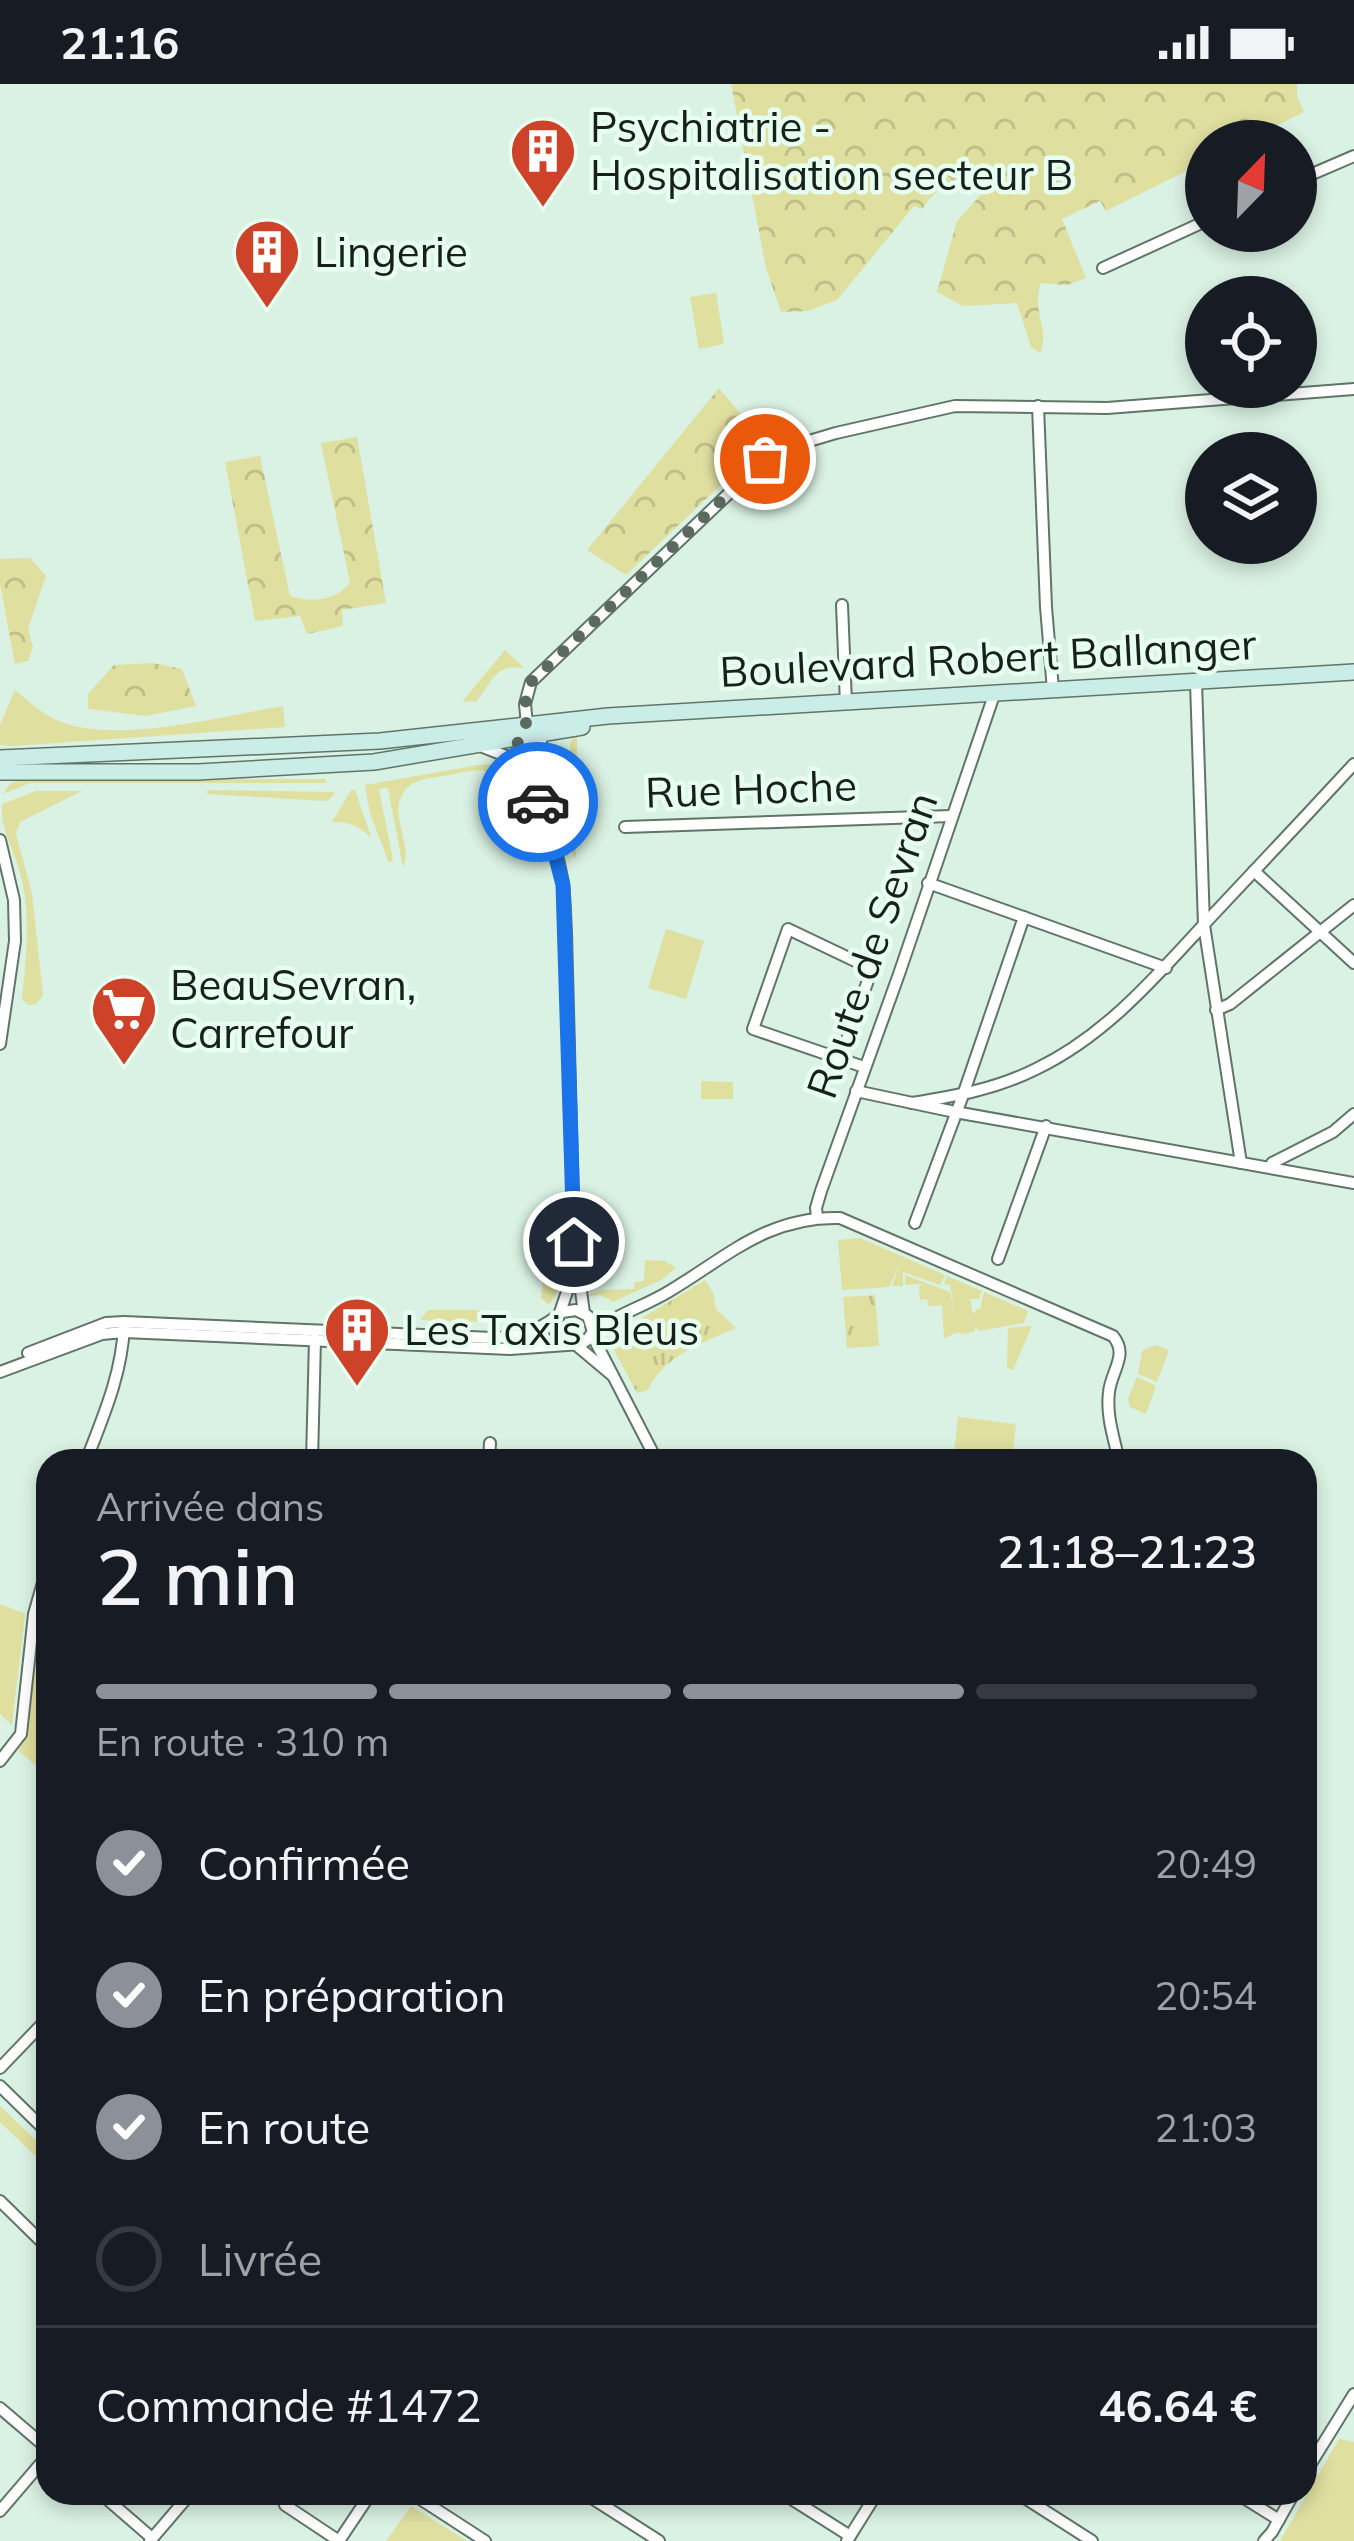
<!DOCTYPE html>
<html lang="fr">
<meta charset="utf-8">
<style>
body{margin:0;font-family:Mulish,sans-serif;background:#20242c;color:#f1f3f6;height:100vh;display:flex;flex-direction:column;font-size:45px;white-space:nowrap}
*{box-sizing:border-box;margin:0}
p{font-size:39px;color:#9ea1a6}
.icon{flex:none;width:66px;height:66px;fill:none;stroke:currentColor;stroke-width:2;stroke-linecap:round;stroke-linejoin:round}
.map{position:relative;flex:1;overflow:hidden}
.drawer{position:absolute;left:36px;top:1365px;width:1281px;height:1056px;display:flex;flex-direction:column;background:#171b24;border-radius:36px;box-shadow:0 6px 18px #0003}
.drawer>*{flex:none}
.needle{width:78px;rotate:23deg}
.controls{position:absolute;left:1185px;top:36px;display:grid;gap:24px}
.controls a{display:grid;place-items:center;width:132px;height:132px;border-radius:50%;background:#171b24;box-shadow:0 6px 18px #0003;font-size:60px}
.pin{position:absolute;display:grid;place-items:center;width:102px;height:102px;color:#fff;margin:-51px;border:6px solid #fff;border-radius:50%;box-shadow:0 3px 12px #0007}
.courier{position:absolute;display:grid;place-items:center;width:120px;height:120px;margin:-60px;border:9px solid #1a73e8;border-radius:50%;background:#fff;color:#222;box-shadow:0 3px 15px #0007}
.headline em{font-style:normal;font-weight:600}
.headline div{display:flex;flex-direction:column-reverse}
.headline{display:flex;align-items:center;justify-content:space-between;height:204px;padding:0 60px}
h1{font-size:78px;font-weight:600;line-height:90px}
.bar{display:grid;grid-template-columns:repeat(4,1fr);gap:18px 12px;align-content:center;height:144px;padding:0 60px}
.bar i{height:15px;border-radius:9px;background:#363941}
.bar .current{background:#8c9099}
.bar p{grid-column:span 4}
.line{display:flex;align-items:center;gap:30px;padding:0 60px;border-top:3px solid #363941}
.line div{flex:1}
ol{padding:0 60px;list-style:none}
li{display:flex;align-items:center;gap:36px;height:132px}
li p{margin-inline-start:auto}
li .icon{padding:12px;border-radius:50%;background:#8c9099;color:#fff;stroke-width:4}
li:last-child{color:#9ea1a6}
li i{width:66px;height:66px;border:6px solid #363941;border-radius:50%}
.status{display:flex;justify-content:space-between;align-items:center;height:84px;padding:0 60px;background:#171b24;direction:ltr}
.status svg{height:33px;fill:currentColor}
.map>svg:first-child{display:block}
.green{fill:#dfdfa0}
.forest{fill:url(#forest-crowns)}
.park{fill:url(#park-tufts)}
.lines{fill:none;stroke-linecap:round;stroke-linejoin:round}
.street-casing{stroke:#607568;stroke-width:14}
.secondary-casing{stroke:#607568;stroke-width:18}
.street{stroke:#fff;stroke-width:10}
.secondary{stroke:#caede8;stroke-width:15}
.done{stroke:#5b6a61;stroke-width:12;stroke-dasharray:0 21.6}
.route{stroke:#1a73e8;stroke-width:15}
.labels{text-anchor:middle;stroke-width:9;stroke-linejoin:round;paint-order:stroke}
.poi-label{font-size:42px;fill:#17201b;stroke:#e7fff0;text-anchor:start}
.street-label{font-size:42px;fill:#17201b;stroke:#e7fff0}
</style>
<div class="status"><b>21:16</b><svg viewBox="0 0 49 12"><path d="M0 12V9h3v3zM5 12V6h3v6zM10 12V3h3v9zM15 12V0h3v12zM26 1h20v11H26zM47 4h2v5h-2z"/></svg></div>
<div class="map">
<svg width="1354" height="2457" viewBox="0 0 1354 2457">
<defs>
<pattern id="forest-crowns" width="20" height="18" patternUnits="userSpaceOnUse" patternTransform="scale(3)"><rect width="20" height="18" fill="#dfdfa0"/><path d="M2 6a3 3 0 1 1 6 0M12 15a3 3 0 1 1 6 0" fill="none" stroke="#bfbf89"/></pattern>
<pattern id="park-tufts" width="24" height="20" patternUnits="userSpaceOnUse" patternTransform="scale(3)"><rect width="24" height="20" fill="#dfdfa0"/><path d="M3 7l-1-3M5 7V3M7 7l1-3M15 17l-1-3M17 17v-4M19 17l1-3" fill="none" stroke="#bfbf89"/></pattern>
</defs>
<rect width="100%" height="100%" fill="#daf2e3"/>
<g class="green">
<path d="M716 209 724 260 699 265 690 213Z"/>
<path d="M505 566 524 584C495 580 493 596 477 617L462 618Z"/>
<path d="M15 606C29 618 44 631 61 638 119 660 222 632 283 622L285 643 13 662 0 661V641Z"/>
<path d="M577 650 576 774 573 772 570 660 572 654Z"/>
<path d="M478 681C486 681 500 678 508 682 524 688 534 738 539 754 528 729 519 697 490 688 477 683 457 690 443 692 428 695 410 695 402 711 390 734 413 760 403 784L388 704 379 705 393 776 389 779 370 729 365 701Z"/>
<path d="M325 695 327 699H30L3 710 9 701 18 696Z"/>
<path d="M547 700H560L565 706 568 772 564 771 559 736Z"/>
<path d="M207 706 332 708 335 709 330 715 324 717 207 710Z"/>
<path d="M351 706H355L371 753C359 742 348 737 332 738Z"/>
<path d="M36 707H82L20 738 16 750 32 810 43 911 36 920 29 921 22 916C26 874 31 834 21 792 15 767 0 746 2 720Z"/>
<path d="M666 845 704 857 686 915 648 904Z"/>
<path d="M701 997 733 998V1015H701Z"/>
<path d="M860 1154 945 1191 940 1201 903 1188V1202H892L900 1180 889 1203 842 1206 838 1156Z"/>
<path d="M545 1175 552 1181 560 1182 558 1206 549 1221 541 1214Z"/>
<path d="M645 1176 665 1177 676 1184 661 1196 613 1218 601 1211 586 1212 602 1206 634 1205 635 1198 644 1197Z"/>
<path d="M905 1191 950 1208 955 1232 950 1201 944 1200 947 1192 982 1207 979 1215H970L973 1230 977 1225H980L984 1208 1028 1227 1024 1239 978 1247 976 1241 974 1248 961 1250 958 1248 944 1254 942 1221 928 1222 927 1215 920 1216 919 1202 923 1200 905 1201Z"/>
<path d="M428 1226H482L491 1238 420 1236Z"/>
<path d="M1032 1242 1013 1286 1007 1284 1008 1244Z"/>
<path d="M1155 1261 1169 1266 1157 1298 1138 1290 1142 1267Z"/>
<path d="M1137 1293 1156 1302 1146 1330 1130 1323 1128 1315Z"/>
<path d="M958 1333 1016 1340 1012 1377 954 1369Z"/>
<path d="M0 1520 24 1529 25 1531 12 1641 0 1630Z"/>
<path d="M0 2022 48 2068V2084L0 2038Z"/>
<path d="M1339 2355 1354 2358V2457H1280Z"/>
<path d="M411 2422 467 2457H386Z"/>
</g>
<g class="forest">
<path d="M731 0H1297V12L1304 28 1246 57H1206V77L1106 127 1100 117 1062 135 1086 194 1067 201 1041 199C1040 202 1037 216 1038 219 1039 238 1048 250 1040 269L1031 263 1017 219 963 222 937 208 957 137 986 105 983 97C952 94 940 100 922 125L914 122 837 216 807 227 781 228 766 184Z"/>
<path d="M719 304 765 359 626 491 587 466Z"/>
<path d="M357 353 386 519 342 526 343 542 307 550 300 532 255 537 225 378 260 372 290 512C311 519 335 517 350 499L321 359Z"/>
<path d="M30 474 46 492 28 545 33 563 28 577 15 580 0 500V475Z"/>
<path d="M153 579 182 585 196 622 146 632 88 625V610L114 581Z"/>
</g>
<g class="park">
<path d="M705 1196 713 1209 716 1225 736 1244C704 1258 663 1272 648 1306L637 1309 614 1266 624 1245Z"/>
<path d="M875 1211 879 1262 847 1264 843 1213Z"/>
<path d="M48 1519V1691L18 1667 26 1653 36 1544Z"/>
</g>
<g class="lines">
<g class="street-casing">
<g id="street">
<path d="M1296 97 1354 72"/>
<path d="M1103 184 1206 137"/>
<path d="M1038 322 1046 523 1053 606"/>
<path d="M842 521 846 619"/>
<path d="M1196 598 1204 841 1241 1079"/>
<path d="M527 641 525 620 531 598 765 375 799 360 836 349 955 322 1107 324 1354 305"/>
<path d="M522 649C511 676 528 694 539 720"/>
<path d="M539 649 542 651C531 705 555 748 563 800 565 816 565 832 566 848L574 1158 571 1196 554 1246 564 1259"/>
<path d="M483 663 516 676"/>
<path d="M625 743 951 732"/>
<path d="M0 756 14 816 15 857 0 960"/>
<path d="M1254 787 1354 879"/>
<path d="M928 799 1166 884"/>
<path d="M1216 926 1230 920 1354 821"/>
<path d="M840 975 872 885 788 845 753 945 864 983"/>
<path d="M856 1007 955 1028 1354 1099"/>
<path d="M912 1019C956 1012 996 1005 1036 985 1107 951 1157 891 1209 835 1258 783 1306 732 1354 680"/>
<path d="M1271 1084 1272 1079 1333 1048 1354 1030"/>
<path d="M817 1133 816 1124 821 1107 899 890 994 611"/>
<path d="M915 1139 963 1011 1024 833"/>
<path d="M998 1175 1046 1042"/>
<path d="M577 1178 584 1229"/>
<path d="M593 1248C617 1230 643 1223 668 1208 727 1173 767 1132 840 1134L1113 1252C1129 1271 1111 1287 1109 1308 1106 1332 1114 1354 1119 1377"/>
<path d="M592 1251 657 1377"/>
<path d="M576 1261 613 1292"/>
<path d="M28 1269 106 1239 124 1238 493 1254C519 1253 535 1248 556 1233"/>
<path d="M0 1288 102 1250 124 1248 510 1265 581 1260 587 1256 593 1248 588 1232 576 1226 562 1228"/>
<path d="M86 1377C103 1333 122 1290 124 1242"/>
<path d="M312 1377 315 1255"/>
<path d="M489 1377 490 1359"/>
<path d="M0 1677 21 1650 34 1530 48 1481"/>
<path d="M0 1984 48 1934"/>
<path d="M0 2002 48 2049"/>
<path d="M0 2117 48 2164"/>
<path d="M0 2324 48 2365"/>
<path d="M1305 2389 1354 2310"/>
<path d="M100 2409 152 2454"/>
<path d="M293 2409 285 2421 339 2457 371 2409"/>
<path d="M411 2409 485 2457"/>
<path d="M584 2409 659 2457"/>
<path d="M782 2409 850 2452"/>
<path d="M1017 2409 1092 2457"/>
<path d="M1236 2409 1279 2436"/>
<path d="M0 2427 48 2371"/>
<path d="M150 2457 191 2409"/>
<path d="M847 2457 877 2409"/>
<path d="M1264 2457 1272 2448 1294 2409"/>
</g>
</g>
<g class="secondary-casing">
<g id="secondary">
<path d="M0 674 380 657 608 632 1354 588"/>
<path d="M0 688H198L374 678 582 643"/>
</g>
</g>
<use href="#street" class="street"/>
<use href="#secondary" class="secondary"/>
</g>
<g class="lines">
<path class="done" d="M538 718 516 676 518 656 526 640 525 620 531 598 765 375"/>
<path class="route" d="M538 718 546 735 563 801 574 1158"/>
</g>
<defs>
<g id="building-pin" transform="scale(3.45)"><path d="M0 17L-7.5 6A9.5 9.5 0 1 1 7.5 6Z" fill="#cd4229" stroke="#e7fff0"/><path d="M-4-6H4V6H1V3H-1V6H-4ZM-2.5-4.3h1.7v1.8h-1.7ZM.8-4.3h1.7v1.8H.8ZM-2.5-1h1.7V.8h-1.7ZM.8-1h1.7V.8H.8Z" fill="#fff"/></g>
<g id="supermarket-pin" transform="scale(3.45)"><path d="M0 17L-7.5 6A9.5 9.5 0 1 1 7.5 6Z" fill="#cd4229" stroke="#e7fff0"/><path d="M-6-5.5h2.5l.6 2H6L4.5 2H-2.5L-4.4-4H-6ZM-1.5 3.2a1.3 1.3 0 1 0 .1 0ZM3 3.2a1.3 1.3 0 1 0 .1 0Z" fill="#fff"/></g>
</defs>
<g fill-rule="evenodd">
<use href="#building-pin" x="543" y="67"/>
<use href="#building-pin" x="267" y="168"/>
<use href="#supermarket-pin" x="124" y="925"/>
<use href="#building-pin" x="357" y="1246"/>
</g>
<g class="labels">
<g class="poi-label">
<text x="590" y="58">Psychiatrie -<tspan x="590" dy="48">Hospitalisation secteur B</tspan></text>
<text x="314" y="183">Lingerie</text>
<text x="170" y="916">BeauSevran,<tspan x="170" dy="48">Carrefour</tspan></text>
<text x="404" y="1261">Les Taxis Bleus</text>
</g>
<g class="street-label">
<text transform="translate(988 574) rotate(-3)" y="15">Boulevard Robert Ballanger</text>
<text transform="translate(751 705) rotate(-2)" y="15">Rue Hoche</text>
<text transform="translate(872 861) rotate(-71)" y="15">Route de Sevran</text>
</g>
</g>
</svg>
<div class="controls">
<a><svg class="needle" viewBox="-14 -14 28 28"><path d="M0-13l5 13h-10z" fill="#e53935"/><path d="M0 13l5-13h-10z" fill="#9ea1a6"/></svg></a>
<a><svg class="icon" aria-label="locate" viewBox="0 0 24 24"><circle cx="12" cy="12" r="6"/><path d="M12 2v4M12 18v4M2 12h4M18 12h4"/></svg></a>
<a><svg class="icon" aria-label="layers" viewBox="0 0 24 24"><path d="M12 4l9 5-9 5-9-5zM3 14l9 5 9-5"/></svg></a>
</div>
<div class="pin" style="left:765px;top:375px;background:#ea580c"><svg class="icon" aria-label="bag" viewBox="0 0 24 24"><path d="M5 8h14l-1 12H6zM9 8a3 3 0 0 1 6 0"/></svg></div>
<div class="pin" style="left:574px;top:1158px;background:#1f2937"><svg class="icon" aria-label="home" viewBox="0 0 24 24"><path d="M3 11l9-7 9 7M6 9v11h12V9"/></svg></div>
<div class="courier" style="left:538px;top:718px"><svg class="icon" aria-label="car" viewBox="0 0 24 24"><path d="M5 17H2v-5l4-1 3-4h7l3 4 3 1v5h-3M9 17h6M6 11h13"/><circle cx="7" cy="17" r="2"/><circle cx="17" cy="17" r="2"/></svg></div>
<section class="drawer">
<div class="headline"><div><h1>2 min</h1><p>Arrivée dans</p></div><em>21:18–21:23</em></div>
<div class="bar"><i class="current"></i><i class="current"></i><i class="current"></i><i></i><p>En route · 310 m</p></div>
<ol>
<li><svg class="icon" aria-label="check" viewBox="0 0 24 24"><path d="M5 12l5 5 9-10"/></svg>Confirmée<p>20:49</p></li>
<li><svg class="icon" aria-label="check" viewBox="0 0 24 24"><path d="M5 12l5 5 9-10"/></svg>En préparation<p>20:54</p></li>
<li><svg class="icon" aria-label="check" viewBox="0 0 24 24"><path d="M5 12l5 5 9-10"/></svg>En route<p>21:03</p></li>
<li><i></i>Livrée</li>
</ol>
<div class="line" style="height:156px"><div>Commande #1472</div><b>46.64 €</b></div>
</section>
</div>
